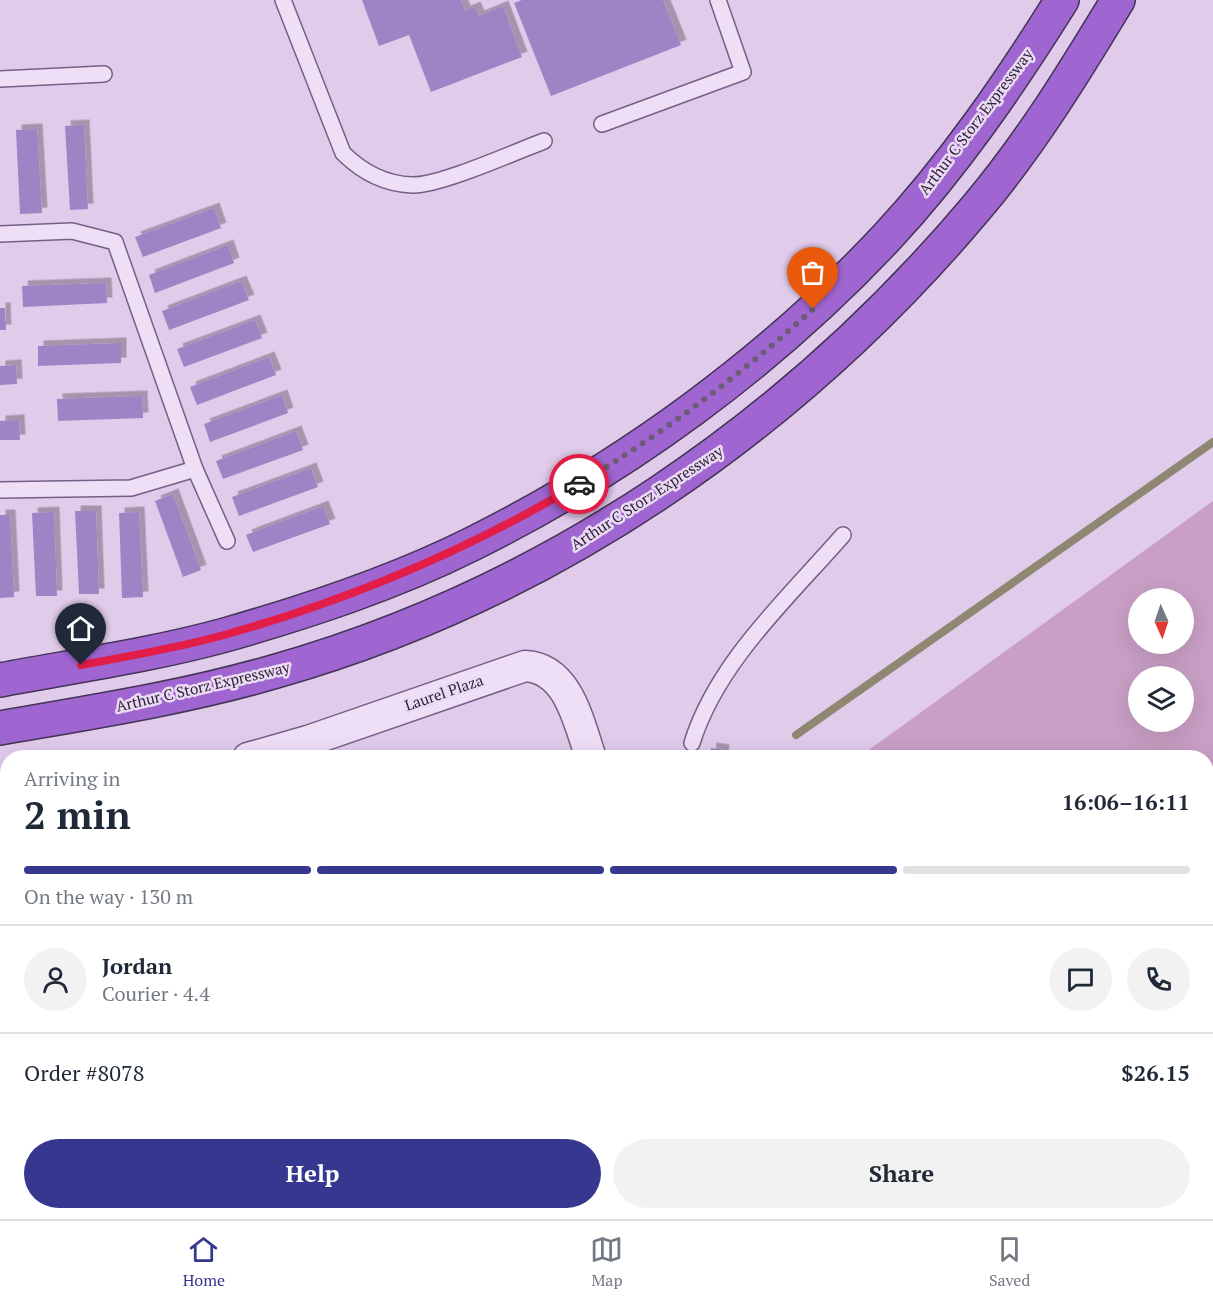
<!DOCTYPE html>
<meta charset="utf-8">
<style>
body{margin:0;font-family:"PT Serif",serif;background:#f2f2f3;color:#1f2937;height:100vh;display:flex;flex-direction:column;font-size:22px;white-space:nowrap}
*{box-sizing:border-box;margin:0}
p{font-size:20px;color:#747a83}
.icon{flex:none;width:33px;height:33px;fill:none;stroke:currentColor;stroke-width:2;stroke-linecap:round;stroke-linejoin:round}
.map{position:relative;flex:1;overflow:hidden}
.side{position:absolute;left:0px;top:750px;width:1214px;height:470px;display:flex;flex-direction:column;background:#fff;border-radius:24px 24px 0 0;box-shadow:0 6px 24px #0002}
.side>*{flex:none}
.needle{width:39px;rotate:177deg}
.tools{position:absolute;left:1128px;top:588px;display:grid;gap:12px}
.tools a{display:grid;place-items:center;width:66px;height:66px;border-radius:50%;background:#fff;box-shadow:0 6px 24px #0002;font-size:30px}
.pin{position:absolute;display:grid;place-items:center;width:51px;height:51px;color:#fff;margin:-62px -26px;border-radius:50% 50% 50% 0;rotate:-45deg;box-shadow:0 0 6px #0007}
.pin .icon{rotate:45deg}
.courier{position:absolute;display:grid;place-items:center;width:60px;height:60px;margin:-30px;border:4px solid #e11d48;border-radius:50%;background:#fff;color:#222;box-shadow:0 2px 8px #0007}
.overview em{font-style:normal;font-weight:800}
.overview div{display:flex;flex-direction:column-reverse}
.overview{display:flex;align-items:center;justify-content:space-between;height:102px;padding:0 24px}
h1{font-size:39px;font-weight:800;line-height:45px}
.bar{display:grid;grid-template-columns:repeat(4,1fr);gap:9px 6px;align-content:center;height:72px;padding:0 24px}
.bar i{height:8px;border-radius:4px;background:#e0e1e3}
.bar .on{background:#363890}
.bar p{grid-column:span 4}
.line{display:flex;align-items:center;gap:15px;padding:0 24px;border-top:2px solid #e0e1e3}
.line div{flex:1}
.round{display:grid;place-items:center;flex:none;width:63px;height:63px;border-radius:32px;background:#f2f2f3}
.button{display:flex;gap:12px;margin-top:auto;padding:12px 24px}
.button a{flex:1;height:69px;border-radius:36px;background:#363890;color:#fff;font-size:24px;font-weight:800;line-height:69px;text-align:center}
.button a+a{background:#f2f2f3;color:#1f2937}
.dock{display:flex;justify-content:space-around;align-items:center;height:84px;border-top:2px solid #e0e1e3;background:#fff;font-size:16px;color:#747a83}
.dock a{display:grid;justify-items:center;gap:3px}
.dock .on{color:#363890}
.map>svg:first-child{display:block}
.green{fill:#c99fc5;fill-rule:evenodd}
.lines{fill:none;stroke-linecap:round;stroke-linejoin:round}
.stream{stroke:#8e8772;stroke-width:8}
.building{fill:#9e84c5;filter:url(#shadow)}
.lane-casing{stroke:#746086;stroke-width:18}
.street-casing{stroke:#746086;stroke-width:33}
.highway-casing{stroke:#433455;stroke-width:36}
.lane{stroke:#eedef6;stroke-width:15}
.street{stroke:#eedef6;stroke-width:30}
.highway{stroke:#9f65d1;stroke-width:33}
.done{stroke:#6c5d77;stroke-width:6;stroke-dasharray:0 10.8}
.route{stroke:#e11d48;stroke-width:8}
.labels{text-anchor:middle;stroke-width:5;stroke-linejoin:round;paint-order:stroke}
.street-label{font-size:15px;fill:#2d2239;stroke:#ebdaf3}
</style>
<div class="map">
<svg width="1213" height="1219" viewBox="0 0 1213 1219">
<defs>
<filter id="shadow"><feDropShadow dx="5.5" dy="-5.5" stdDeviation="0" flood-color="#0004"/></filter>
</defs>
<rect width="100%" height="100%" fill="#e1cbeb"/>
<path class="green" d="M1213 501V1219H799L824 1212H1206V758L859 757ZM1138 598H1184V644H1138ZM1138 676H1184V722H1138Z"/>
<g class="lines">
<path class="stream" d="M796 735 1213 442"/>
</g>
<g class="building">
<path d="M362 0H461L465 11 475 7 479 16 503 6 522 57 431 92 409 35 379 46Z"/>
<path d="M522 0H663L681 45 551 96 514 3Z"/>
<path d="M84 125 88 209 70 210 65 126Z"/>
<path d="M37 129 42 213 20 214 16 130Z"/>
<path d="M214 208 221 228 143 257 135 237Z"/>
<path d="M228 245 234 263 155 293 149 275Z"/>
<path d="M241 281 249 300 169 330 162 311Z"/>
<path d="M106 283 107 303 23 307 22 286Z"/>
<path d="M0 308H5L6 330H0Z"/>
<path d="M255 320 262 338 184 367 177 349Z"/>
<path d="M121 343V363L38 366V346Z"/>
<path d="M269 357 276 375 197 405 190 387Z"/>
<path d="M16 365 17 384 0 385V366Z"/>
<path d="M282 395 288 413 210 442 204 424Z"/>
<path d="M142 396 143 418 58 421 57 399Z"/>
<path d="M19 420 20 440H0V421Z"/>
<path d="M296 431 303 450 223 479 216 461Z"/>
<path d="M311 468 318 487 239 516 232 497Z"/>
<path d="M173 494 201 570 183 577 155 501Z"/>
<path d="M323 506 330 524 253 552 246 535Z"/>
<path d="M75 511H96L99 594H79Z"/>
<path d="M54 512 57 596H36L32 513Z"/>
<path d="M139 512 143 597 122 598 119 513Z"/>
<path d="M0 515H10L14 597 0 598Z"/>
<path d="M711 748 724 750 723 758H710Z"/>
<path d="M0 968H8V1067L0 1068Z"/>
<rect x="137" y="1212" width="100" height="7"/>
<path d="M433 1212H494L495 1219H433Z"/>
</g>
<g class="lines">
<g class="lane-casing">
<g id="lane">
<path d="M283 0 343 153C362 172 385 184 412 185 439 186 515 152 544 141"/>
<path d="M0 79 104 74"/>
<path d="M602 124 743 72 718 0"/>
<path d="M0 234 72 231 115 242 195 469 131 488 0 490"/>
<path d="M195 469 227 541"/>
<path d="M692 743C717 662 789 597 843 535"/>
<path d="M0 930H8"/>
<path d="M0 1156H8"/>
<path d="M338 1212V1219"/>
</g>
</g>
<g class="street-casing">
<g id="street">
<path d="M248 758 308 741 525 666C569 668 579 724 591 758"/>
<path d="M0 803 8 802"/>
<path d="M755 1212 758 1219"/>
</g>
</g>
<g class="highway-casing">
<g id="highway">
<path d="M0 680C75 666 152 655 225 635 309 611 394 583 472 544 625 468 769 363 887 237 954 165 1010 83 1062 0"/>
<path d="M0 728C92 712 183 698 273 672 549 594 793 426 977 207 1031 143 1075 71 1118 0"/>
</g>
</g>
<use href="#lane" class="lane"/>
<use href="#street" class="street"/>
<use href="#highway" class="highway"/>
</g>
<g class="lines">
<path class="done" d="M579 484C663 433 741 375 813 309"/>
<path class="route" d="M81 665C129 656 178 648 224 635 349 600 468 550 579 484"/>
</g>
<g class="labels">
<g class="street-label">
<text transform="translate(976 122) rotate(-53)" y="5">Arthur C Storz Expressway</text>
<text transform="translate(647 498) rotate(-33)" y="5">Arthur C Storz Expressway</text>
<text transform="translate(203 687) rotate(-13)" y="5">Arthur C Storz Expressway</text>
<text transform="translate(444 693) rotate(-19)" y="5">Laurel Plaza</text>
</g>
</g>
</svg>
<div class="tools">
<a><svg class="needle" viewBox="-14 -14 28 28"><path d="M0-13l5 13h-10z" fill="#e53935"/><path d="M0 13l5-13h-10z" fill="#747a83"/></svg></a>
<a><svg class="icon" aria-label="layers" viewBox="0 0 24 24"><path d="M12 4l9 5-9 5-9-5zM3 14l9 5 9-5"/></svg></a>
</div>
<div class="pin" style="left:813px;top:309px;background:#ea580c"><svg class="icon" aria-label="bag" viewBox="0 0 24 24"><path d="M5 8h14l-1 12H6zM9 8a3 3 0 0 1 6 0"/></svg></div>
<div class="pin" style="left:81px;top:665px;background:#1f2937"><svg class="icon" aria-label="home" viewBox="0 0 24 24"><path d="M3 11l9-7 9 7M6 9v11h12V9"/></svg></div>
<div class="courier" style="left:579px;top:484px"><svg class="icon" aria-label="car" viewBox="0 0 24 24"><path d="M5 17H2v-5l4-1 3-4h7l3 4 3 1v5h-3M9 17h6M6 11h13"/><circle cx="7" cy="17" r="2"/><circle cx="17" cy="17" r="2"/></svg></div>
<section class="side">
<div class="overview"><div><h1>2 min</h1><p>Arriving in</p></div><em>16:06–16:11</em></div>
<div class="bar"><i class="on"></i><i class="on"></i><i class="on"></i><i></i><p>On the way · 130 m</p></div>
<div class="line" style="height:108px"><a class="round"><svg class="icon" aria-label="person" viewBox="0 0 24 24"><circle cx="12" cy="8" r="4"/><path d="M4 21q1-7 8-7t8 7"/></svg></a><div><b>Jordan</b><p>Courier · 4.4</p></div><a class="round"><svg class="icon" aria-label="chat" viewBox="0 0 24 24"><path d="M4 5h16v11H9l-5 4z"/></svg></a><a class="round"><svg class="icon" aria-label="phone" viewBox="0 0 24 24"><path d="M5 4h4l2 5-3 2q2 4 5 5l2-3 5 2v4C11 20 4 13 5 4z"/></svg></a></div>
<div class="line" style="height:78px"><div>Order #8078</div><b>$26.15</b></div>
<div class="button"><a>Help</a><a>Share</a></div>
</section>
</div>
<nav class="dock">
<a class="on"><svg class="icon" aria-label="home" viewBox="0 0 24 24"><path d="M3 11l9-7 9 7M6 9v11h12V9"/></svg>Home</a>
<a><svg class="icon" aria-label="map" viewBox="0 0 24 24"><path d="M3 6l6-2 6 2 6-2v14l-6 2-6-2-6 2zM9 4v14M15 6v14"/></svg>Map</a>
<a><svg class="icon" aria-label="saved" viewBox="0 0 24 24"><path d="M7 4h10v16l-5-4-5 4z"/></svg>Saved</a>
</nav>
